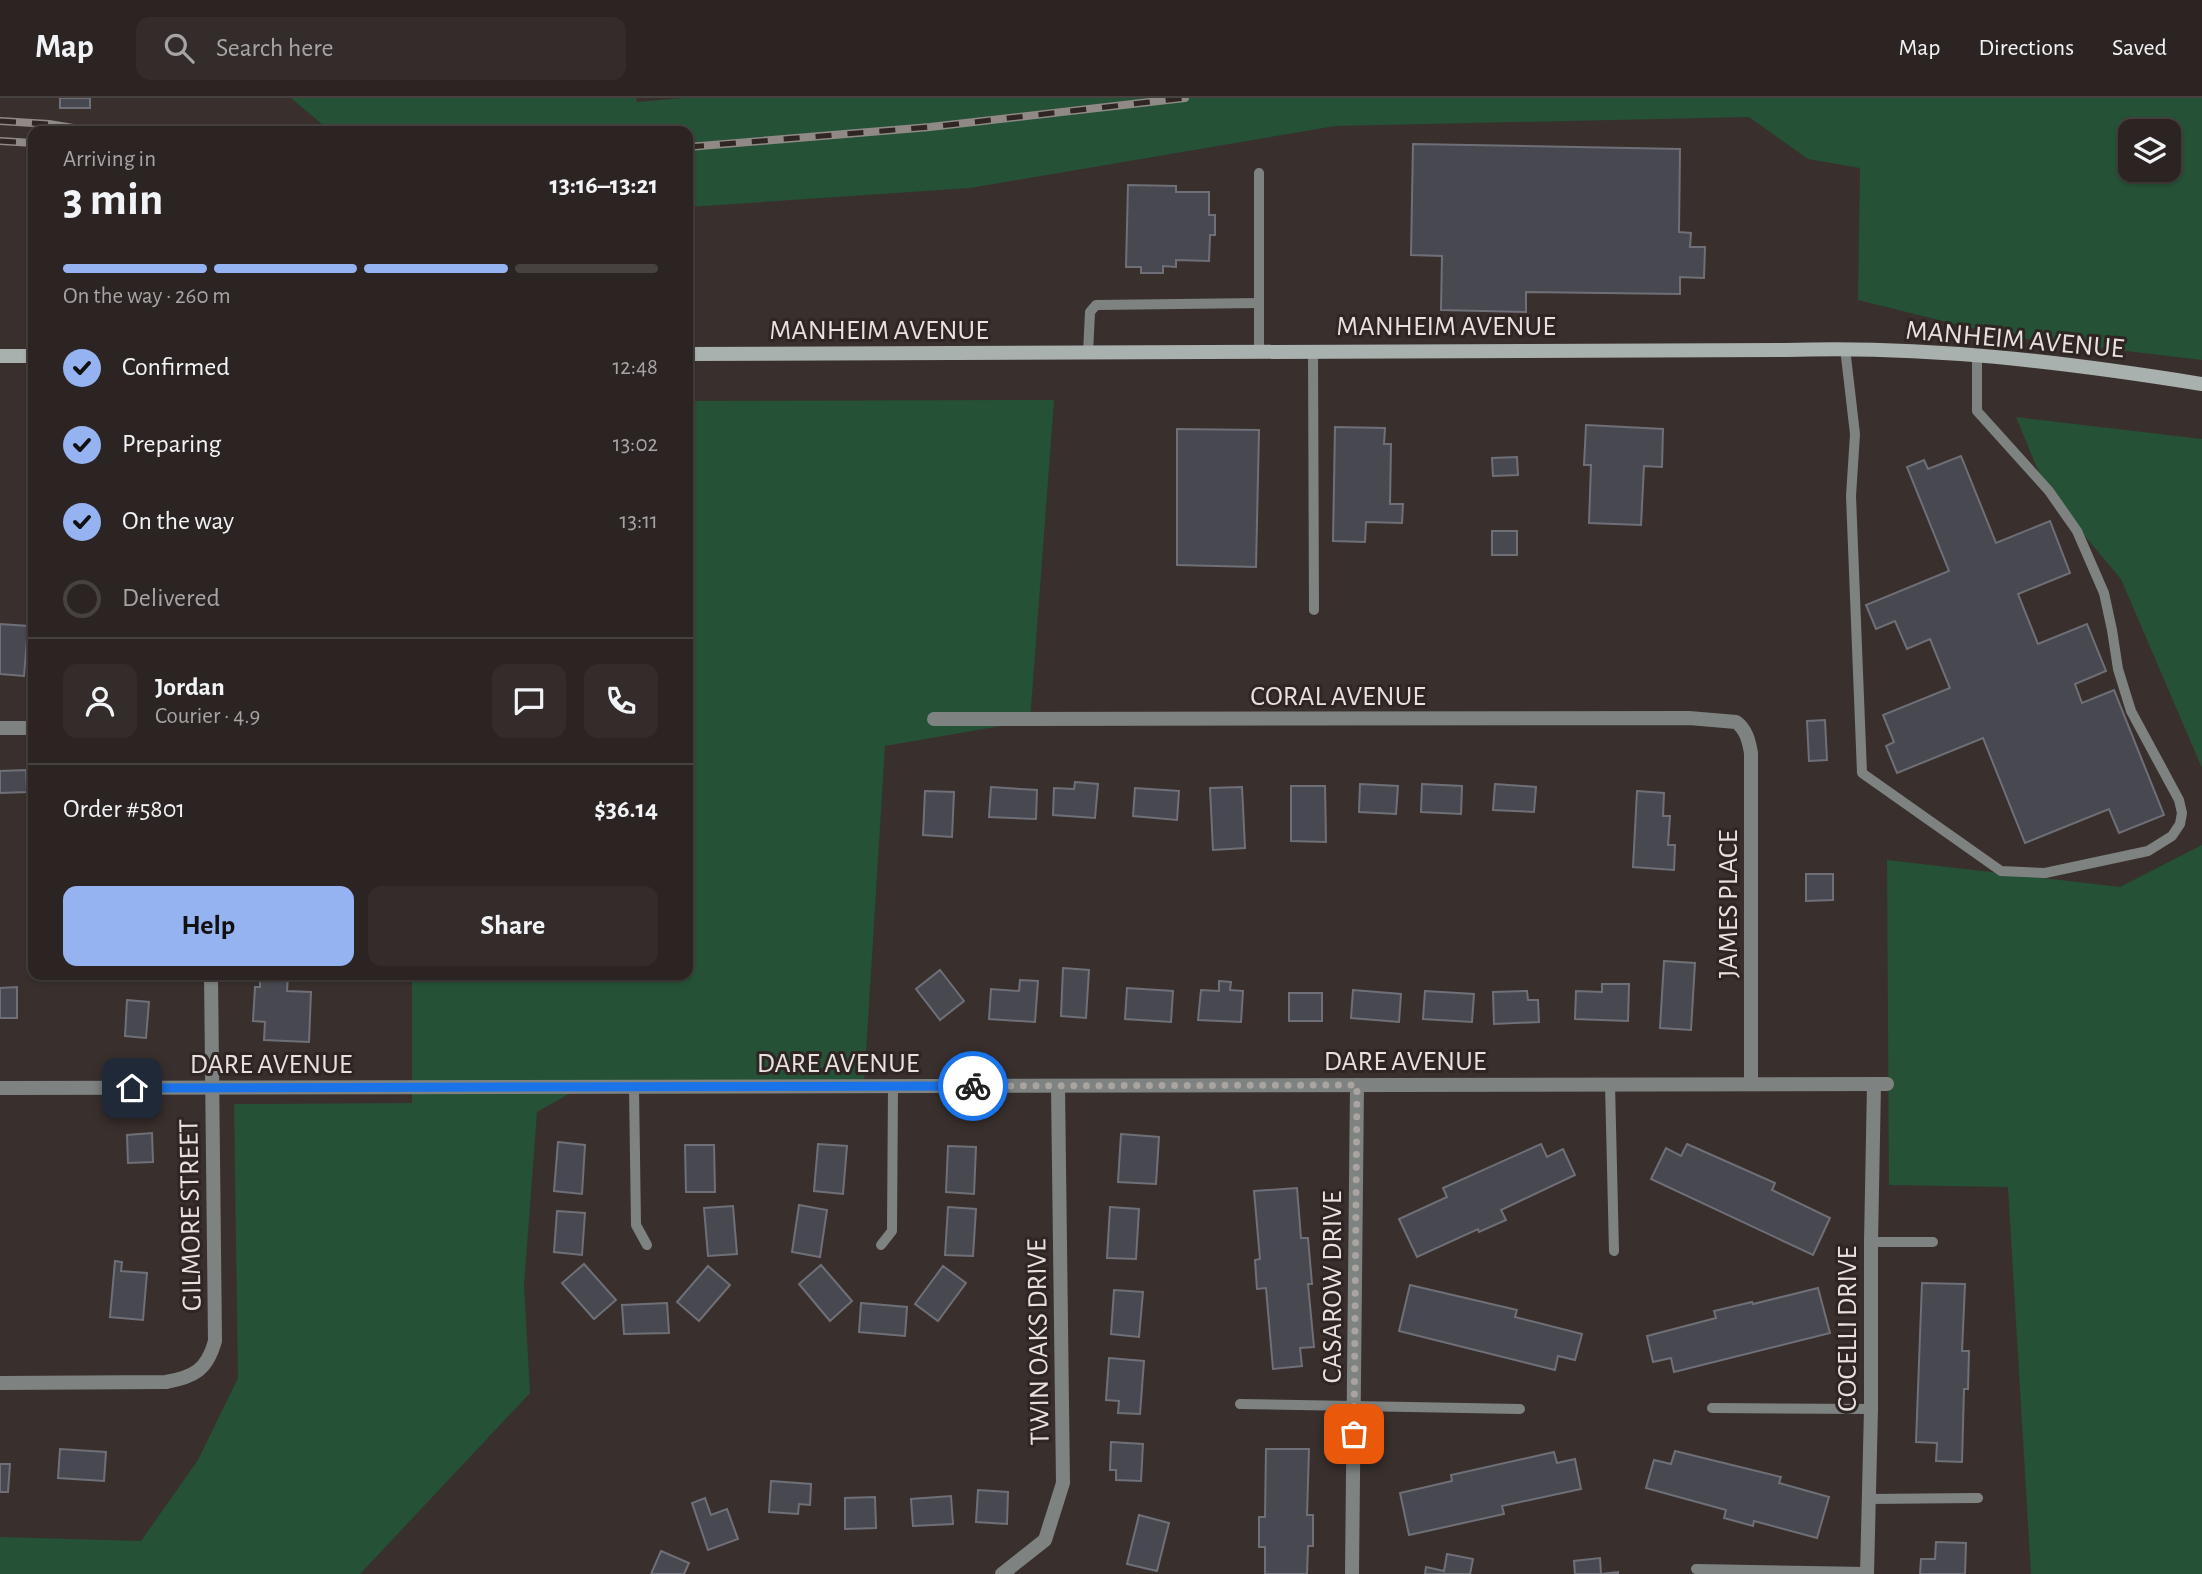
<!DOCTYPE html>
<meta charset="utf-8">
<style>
body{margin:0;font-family:"Alegreya Sans",sans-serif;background:#332c2a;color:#f1f3f6;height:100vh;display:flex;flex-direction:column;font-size:26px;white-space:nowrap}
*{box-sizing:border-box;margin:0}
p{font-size:23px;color:#a6a4a5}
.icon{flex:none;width:38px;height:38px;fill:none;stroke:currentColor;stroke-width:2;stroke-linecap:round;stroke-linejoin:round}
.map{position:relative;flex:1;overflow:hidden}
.panel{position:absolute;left:28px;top:28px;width:665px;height:854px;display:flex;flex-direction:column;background:#2b2422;border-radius:14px;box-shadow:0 2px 5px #0004,0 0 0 2px #474140}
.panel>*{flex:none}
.controls{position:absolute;left:2118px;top:21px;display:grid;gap:14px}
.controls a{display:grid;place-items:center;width:63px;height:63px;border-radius:14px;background:#2b2422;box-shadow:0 2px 5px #0004,0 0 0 2px #474140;font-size:35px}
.pin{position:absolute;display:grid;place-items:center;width:60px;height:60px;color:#fff;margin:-30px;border-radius:14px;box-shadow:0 4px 10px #0006}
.courier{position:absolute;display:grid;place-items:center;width:70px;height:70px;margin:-35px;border:5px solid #1a73e8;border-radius:50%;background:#fff;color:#222;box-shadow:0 2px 9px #0007}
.overview em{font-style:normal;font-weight:600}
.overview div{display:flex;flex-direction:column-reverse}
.overview{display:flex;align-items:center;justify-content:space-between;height:119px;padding:0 35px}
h1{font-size:46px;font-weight:600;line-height:52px}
.bar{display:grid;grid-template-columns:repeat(4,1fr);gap:10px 7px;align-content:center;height:84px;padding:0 35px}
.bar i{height:9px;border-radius:5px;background:#474140}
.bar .on{background:#95b2f1}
.bar p{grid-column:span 4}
.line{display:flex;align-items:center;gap:18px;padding:0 35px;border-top:2px solid #474140}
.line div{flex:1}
.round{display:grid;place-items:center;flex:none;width:74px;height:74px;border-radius:14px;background:#332c2a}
ol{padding:0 35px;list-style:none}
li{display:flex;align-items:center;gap:21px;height:77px}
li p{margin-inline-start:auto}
li .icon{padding:7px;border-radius:50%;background:#95b2f1;color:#111;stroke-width:4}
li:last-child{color:#a6a4a5}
li i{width:38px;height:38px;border:4px solid #474140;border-radius:50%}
.action{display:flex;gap:14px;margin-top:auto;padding:14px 35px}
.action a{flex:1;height:80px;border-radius:14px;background:#95b2f1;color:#111;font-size:28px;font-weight:600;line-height:80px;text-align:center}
.action a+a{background:#332c2a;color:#f1f3f6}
header{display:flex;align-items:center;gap:42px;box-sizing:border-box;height:98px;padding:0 35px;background:#2b2422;border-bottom:2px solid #474140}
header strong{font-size:33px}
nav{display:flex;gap:38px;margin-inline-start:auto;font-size:24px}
.search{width:490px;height:63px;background:#332c2a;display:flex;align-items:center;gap:18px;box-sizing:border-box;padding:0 24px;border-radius:14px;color:#a6a4a5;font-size:26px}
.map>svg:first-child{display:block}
.green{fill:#255136;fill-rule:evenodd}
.building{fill:#484850;stroke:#6f6f78;stroke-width:2}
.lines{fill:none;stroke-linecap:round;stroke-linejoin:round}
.lane{stroke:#7e8381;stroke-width:10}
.street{stroke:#7e8381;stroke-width:14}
.secondary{stroke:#a9b1ae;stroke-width:14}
.rail-casing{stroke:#908986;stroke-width:8}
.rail{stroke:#2f2623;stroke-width:5;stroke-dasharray:16;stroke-linecap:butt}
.done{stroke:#aaa4a1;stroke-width:7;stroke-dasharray:0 12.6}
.route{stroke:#1a73e8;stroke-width:9}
.labels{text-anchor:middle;stroke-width:6;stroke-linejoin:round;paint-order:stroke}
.street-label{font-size:28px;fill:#e7e2e0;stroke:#2f2623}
</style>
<header>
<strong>Map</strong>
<div class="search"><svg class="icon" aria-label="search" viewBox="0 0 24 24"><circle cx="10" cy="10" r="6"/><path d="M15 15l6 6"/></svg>Search here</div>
<nav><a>Map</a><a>Directions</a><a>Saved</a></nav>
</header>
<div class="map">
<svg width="2202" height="1476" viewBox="0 0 2202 1476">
<rect width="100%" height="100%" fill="#39302d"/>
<g class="green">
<path d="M291 0H636L637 4 683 0H2202V262L2008 239 1858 202 1860 70 1808 61 1749 19 1335 28 970 90 688 109V33H330ZM2168 33V72H2130V33Z"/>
<path d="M1054 302 1030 623 885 648 864 986 588 985 537 1014 524 1187 530 1295 360 1476H0V1439L141 1443 198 1362 238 1280 234 1006 412 1005V877H688V303Z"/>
<path d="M2016 319 2202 341V670L2121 481 2046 392Z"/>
<path d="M2202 747V1476H2031L2008 1089 1889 1087 1887 762 2120 789Z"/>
</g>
<g class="building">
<rect x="60" y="0" width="30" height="10"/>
<path d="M1413 46 1680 51 1679 134 1691 135 1690 149H1705L1704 180 1680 179V196L1526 194V214L1441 212 1442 158 1411 157Z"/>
<path d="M1128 87 1176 88V94H1209V117H1215V137H1210L1209 163 1176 162V169L1163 168V175H1141V169H1126Z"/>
<path d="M1586 327 1663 331 1662 369 1644 368 1641 427 1589 425 1591 367H1584Z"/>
<path d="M1335 329 1385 330 1384 346H1391L1390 406H1403L1402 425 1366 424 1365 444 1333 443Z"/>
<path d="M1177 331 1259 332 1256 469 1177 467Z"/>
<path d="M1961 358 1996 445 2050 423 2070 475 2018 496 2038 546 2087 526 2106 573 2075 586 2082 605 2114 592 2164 717 2119 735 2109 711 2025 745 1983 640 1897 675 1886 648 1894 644 1883 617 1950 590 1930 541 1907 551 1895 523 1876 531 1866 507 1949 473 1907 369 1924 362 1928 371Z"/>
<path d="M1517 359 1518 377 1493 378 1492 360Z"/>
<rect x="1492" y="433" width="25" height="24"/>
<path d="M0 526 28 528 24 578 0 576Z"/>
<path d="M1825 622 1827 662 1809 663 1807 623Z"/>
<path d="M26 672 27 694 0 695V673Z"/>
<path d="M1075 684 1098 686 1095 720 1053 717 1054 690 1074 691Z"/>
<path d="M1360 686 1398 688 1396 716 1359 714Z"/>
<path d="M1422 686 1462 688 1461 716 1421 714Z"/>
<path d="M1495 686 1536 689 1534 714 1493 712Z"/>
<path d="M1291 688H1325L1326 744 1291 743Z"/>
<path d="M991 689 1037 692 1036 721 989 719Z"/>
<path d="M1242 689 1245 750 1213 752 1210 690Z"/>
<path d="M1135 690 1179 693 1177 722 1133 718Z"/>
<path d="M925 693 954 694 952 739 923 737Z"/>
<path d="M1637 693 1664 695 1663 718H1670L1668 747H1675L1674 772 1633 769Z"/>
<path d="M1806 776H1833V802L1806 803Z"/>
<path d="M1664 863 1695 865 1691 932 1660 930Z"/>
<path d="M1063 870 1089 872 1086 920 1061 918Z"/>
<path d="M940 872 964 903 940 922 916 891Z"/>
<path d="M260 877H288L287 893 311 894 309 944 264 942 265 924 253 923 255 889H260Z"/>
<path d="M1020 882 1038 883 1035 924 989 921 991 891 1019 893Z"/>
<path d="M1219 883 1231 884 1230 892 1243 893 1241 924 1198 922 1201 892 1219 893Z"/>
<path d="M1602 886H1629L1628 923 1575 921 1576 893 1602 894Z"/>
<path d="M17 889V920H0V890Z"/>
<path d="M1127 890 1173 893 1171 924 1125 921Z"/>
<path d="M1353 892 1401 896 1399 924 1351 920Z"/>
<path d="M1425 893 1474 896 1472 924 1423 921Z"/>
<path d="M1527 893 1528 902H1538L1539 924 1494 926 1493 894Z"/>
<rect x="1289" y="895" width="33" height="28"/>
<path d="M127 902 149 904 146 940 125 938Z"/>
<path d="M152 1035 153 1064 128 1065 127 1037Z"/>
<path d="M1121 1036 1159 1039 1156 1086 1118 1084Z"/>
<path d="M558 1044 585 1047 582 1096 554 1093Z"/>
<path d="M818 1046 847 1048 843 1096 814 1093Z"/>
<path d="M1541 1046 1547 1059 1563 1051 1575 1077 1501 1112 1506 1122 1479 1134 1478 1131 1417 1159 1399 1121 1447 1099 1443 1090Z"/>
<path d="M1687 1046 1775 1085 1772 1092 1830 1120 1813 1157 1651 1081 1666 1050 1681 1058Z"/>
<path d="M685 1047H714L715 1094H686Z"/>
<path d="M948 1048 976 1049 974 1096 946 1094Z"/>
<path d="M1297 1090 1301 1140H1308L1312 1186H1308L1314 1249 1300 1250 1302 1268 1273 1271 1266 1190 1257 1191 1255 1162 1260 1161 1254 1093Z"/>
<path d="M799 1107 827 1112 820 1159 792 1154Z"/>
<path d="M733 1108 737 1156 708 1158 704 1110Z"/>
<path d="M948 1109 976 1111 973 1158 945 1157Z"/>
<path d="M1110 1109 1139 1111 1136 1161 1107 1160Z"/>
<path d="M557 1113 585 1115 582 1157 554 1154Z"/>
<path d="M115 1163 122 1164 121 1173 147 1175 143 1222 110 1219Z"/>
<path d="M584 1166 616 1202 594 1221 562 1185Z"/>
<path d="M821 1167 852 1203 830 1223 799 1186Z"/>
<path d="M708 1168 730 1187 699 1223 677 1204Z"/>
<path d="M943 1168 966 1185 938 1223 915 1206Z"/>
<path d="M1922 1185 1965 1186 1962 1253H1969L1968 1291H1964L1962 1364 1936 1363 1937 1345 1916 1344Z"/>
<path d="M1410 1187 1517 1212 1515 1219 1582 1236 1575 1262 1558 1258 1555 1272 1399 1233Z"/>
<path d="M1818 1190 1830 1235 1674 1274 1671 1260 1653 1264 1647 1238 1716 1220 1714 1213 1752 1204 1753 1206Z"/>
<path d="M1114 1192 1143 1194 1139 1239 1111 1236Z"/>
<path d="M667 1205 669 1235 624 1236 622 1207Z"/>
<path d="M861 1205 907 1209 905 1238 859 1234Z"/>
<path d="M1109 1260 1144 1263 1140 1316 1118 1315 1119 1303 1106 1302Z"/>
<path d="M1111 1344 1143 1346 1141 1383 1116 1382V1372H1110Z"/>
<path d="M60 1351 106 1354 104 1383 58 1380Z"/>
<path d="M1266 1351H1309L1307 1417H1313V1448H1308L1307 1476H1265V1449H1259V1419H1265Z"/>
<path d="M1675 1353 1781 1379 1779 1385 1829 1399 1817 1440 1754 1423 1753 1428 1724 1420 1726 1412 1646 1390 1654 1362 1671 1366Z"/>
<path d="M1554 1354 1557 1365 1575 1361 1581 1391 1502 1408 1504 1416 1409 1437 1400 1395 1452 1383 1451 1377Z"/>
<path d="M0 1366H10L8 1394H0Z"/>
<path d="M771 1383 811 1386 810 1407 799 1406 798 1416 769 1414Z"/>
<path d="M978 1392 1008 1394 1007 1426 976 1424Z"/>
<path d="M951 1398 953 1426 913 1428 911 1401Z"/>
<path d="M875 1399 876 1430 845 1431V1400Z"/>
<path d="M705 1400 711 1417 727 1411 738 1441 708 1452 692 1405Z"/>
<path d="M1139 1417 1169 1425 1157 1473 1127 1466Z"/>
<path d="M1936 1444 1966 1445 1965 1476H1920L1921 1461H1935Z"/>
<path d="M661 1453 689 1465 684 1476H651Z"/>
<path d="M1447 1456 1473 1461 1470 1476H1425L1426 1469 1444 1473Z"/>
<path d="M1600 1460 1601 1476 1618 1474V1476H1575L1574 1463Z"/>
</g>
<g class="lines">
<g class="lane">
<path d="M1259 75V253"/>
<path d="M1845 250 1855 336 1851 398 1862 675 2001 773 2045 775 2148 753 2172 738 2180 726 2182 715 2179 702 2131 613 2118 571 2112 532 2104 495 2077 433 2049 393 1977 313V258"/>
<path d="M1313 253 1314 512"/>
<path d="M1088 255 1090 214 1096 207 1259 205"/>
<path d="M1610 986 1614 1153"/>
<path d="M634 989 636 1127 647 1147"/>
<path d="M1871 1144H1933"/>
<path d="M881 1147 892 1133 893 988"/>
<path d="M1240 1306 1520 1311"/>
<path d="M1712 1310 1871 1311"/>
<path d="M1867 1401 1978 1400"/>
<path d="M1696 1471 1867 1474"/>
</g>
<g class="street">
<path d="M934 621 1689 620 1736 624C1746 631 1749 643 1751 655V986"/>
<path d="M0 630H33"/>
<path d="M0 990 1887 986"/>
<path d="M0 1285 166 1284C194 1279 207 1272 215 1243L211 877"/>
<path d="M1002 1476 1045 1442 1063 1385 1058 988"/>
<path d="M1352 1476 1357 987"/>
<path d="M1867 1476 1871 1311V1144L1874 986"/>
</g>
<g class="secondary">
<path d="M688 256 1786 252C1925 247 2065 264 2202 286"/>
<path d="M0 258H33"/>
</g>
<g class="rail-casing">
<g id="rail">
<path d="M0 23 49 26 91 33"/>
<path d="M0 43 33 45"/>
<path d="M688 49 930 29 1185 0"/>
</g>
</g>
<use href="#rail" class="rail"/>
</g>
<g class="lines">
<path class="done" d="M973 988 1357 987 1354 1336"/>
<path class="route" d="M132 990 973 988"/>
</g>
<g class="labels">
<g class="street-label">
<text x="1446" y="237">MANHEIM AVENUE</text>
<text x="879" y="241">MANHEIM AVENUE</text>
<text transform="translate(2015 240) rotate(5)" y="10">MANHEIM AVENUE</text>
<text x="1338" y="607">CORAL AVENUE</text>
<text transform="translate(1727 806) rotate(-90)" y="10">JAMES PLACE</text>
<text x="1405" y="972">DARE AVENUE</text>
<text x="838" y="974">DARE AVENUE</text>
<text x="271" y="975">DARE AVENUE</text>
<text transform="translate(189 1117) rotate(-91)" y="10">GILMORE STREET</text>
<text transform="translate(1331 1189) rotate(-90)" y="10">CASAROW DRIVE</text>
<text transform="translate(1846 1231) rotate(-90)" y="10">COCELLI DRIVE</text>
<text transform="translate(1037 1244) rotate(-91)" y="10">TWIN OAKS DRIVE</text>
</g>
</g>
</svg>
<div class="controls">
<a><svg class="icon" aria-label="layers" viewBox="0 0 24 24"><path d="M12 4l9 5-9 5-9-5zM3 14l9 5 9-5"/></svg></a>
</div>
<div class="pin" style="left:1354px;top:1336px;background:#ea580c"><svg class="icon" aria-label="bag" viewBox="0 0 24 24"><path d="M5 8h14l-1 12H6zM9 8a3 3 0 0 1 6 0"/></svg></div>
<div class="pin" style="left:132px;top:990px;background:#1f2937"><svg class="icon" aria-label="home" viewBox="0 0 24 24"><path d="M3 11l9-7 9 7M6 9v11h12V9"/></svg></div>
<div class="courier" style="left:973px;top:988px"><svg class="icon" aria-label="bike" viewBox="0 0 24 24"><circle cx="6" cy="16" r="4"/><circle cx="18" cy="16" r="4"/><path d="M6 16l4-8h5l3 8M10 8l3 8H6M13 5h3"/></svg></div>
<section class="panel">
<div class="overview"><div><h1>3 min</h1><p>Arriving in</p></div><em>13:16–13:21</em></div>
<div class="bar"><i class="on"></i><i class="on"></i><i class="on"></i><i></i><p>On the way · 260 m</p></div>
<ol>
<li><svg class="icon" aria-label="check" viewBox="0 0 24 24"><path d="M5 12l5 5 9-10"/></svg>Confirmed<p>12:48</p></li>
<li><svg class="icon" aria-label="check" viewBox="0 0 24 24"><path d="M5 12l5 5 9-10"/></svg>Preparing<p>13:02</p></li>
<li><svg class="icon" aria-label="check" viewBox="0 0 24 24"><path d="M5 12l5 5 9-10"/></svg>On the way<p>13:11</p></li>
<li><i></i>Delivered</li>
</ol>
<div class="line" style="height:126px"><a class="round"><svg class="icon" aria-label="person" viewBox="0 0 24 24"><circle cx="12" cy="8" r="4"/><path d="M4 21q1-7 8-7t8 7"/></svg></a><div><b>Jordan</b><p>Courier · 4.9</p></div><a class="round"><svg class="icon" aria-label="chat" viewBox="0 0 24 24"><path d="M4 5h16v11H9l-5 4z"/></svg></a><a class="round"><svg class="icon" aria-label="phone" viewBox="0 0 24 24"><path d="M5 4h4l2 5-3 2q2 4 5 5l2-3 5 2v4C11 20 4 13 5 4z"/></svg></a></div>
<div class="line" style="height:91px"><div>Order #5801</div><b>$36.14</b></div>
<div class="action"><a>Help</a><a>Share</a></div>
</section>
</div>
